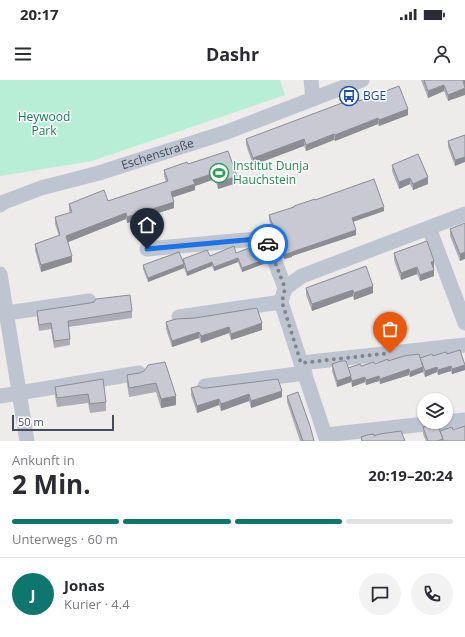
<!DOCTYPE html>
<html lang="de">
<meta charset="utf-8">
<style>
body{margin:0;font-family:"Open Sans",sans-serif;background:#f2f2f3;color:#2b2b33;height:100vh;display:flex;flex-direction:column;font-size:15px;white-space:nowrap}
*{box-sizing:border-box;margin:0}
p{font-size:13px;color:#7c7c81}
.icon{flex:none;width:22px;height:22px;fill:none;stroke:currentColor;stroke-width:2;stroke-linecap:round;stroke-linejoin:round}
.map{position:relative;height:361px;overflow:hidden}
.side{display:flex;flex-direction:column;background:#fff;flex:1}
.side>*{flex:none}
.tools{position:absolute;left:417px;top:313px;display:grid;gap:8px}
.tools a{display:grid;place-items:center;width:36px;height:36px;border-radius:50%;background:#fff;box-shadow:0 1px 3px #0004;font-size:20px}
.scale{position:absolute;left:12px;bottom:10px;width:102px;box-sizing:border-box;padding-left:4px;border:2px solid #444c59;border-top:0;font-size:11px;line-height:14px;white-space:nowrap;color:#444c59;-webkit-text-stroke:3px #fff;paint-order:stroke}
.pin{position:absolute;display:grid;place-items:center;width:34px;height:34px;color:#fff;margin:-41px -17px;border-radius:50% 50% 50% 0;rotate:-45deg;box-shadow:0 0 4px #0007}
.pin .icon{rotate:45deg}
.courier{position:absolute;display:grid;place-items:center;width:40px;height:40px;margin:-20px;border:3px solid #1a73e8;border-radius:50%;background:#fff;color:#222;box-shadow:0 1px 5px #0007}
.overview em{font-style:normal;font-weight:700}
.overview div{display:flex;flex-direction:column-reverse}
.overview{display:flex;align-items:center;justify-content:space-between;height:68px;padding:0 12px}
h1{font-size:26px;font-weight:700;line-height:30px}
.bar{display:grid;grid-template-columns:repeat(4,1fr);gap:6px 4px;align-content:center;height:48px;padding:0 12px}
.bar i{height:5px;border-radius:3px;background:#e1e1e2}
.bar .on{background:#0f766e}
.bar p{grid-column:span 4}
.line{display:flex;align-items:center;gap:10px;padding:0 12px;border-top:1px solid #e1e1e2}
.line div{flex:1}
.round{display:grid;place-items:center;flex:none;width:42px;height:42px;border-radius:21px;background:#f2f2f3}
.status{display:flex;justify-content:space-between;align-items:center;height:28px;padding:0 20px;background:#fff;direction:ltr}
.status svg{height:11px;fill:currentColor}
header{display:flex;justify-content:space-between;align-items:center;height:52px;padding:0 12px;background:#fff;font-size:18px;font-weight:700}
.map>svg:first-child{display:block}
.green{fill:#b8eed5}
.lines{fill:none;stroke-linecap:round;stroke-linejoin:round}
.minor{stroke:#bec5d1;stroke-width:15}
.wall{fill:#acadb5}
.shaded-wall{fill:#8c8d93}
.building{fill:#c8c9d2;stroke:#8c8d93}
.done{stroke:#80848c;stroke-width:4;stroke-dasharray:0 7.2}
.route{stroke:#1a73e8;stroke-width:5}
.labels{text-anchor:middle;stroke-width:3;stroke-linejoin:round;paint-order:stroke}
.transit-label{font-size:12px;fill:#164399;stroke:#fff;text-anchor:start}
.park-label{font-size:12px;fill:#167957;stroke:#fff}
.street-label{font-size:12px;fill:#444c59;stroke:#fff}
.leisure-label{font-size:12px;fill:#27864d;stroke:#fff;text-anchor:start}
</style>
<div class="status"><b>20:17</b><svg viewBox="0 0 49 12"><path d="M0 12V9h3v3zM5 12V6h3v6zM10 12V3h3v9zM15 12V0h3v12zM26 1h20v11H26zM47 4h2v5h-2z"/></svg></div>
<header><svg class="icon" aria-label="menu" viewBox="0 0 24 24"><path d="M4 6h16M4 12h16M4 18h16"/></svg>Dashr<svg class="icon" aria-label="person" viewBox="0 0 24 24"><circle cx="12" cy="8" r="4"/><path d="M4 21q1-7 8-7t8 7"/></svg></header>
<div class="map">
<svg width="465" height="361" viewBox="0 0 465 361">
<rect width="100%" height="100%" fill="#eeeceb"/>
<path class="green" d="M0 0H280L285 15 92 81 0 96Z"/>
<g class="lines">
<g class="minor">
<path d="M311 0 313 19"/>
<path id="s1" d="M0 125 4 122 41 108 99 93 227 52 362 0"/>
<path d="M429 148 465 243"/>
<path d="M147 169 266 158 285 208"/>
<path d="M0 194 27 361"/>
<path d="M7 233 89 221"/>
<path d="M179 237 281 222"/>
<path d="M301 283 465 265"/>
<path d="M205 306 305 293"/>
<path d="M0 316 139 293"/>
<path d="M446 342 465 340"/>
<path d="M325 355 444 342"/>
<path d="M327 361 301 283 281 222 285 208 302 196 465 134"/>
</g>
</g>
<g class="wall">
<path d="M421 0H465L448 21 444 11 428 18Z"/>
<path d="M359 21 408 35 379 46 378 44 335 61 334 60 306 71 304 66 253 85 246 65V59Z"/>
<path d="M465 55 455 86 448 67V61Z"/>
<path d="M228 71 237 103 218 109 215 99 195 106V110L173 117 174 128 127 143 126 139 68 162 72 182 41 192 35 170V164L59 156 55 144V137L70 133 69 130V124L108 121 166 102 164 96V90L188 84Z"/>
<path d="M392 85 428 104 413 110 410 104 399 109 392 91Z"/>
<path d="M294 126 384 131 353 142 356 155 292 176V177L284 179 269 140V135L294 127Z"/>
<path d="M465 143 460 181 450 156V149Z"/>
<path d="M236 173 266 183 242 192 238 182 214 191 212 186 187 196 184 188 148 202 143 189V185L210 176Z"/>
<path d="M394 173 434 188H433L434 196 420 201 417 194 401 200 394 180Z"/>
<path d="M366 186 373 213 354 220 353 216 312 231 306 215V208Z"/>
<path d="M37 231H132V238L68 247 70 259V265L54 268 51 249 39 251 37 238Z"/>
<path d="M166 242 262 250 231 260 229 253 201 263 199 258 172 267 166 249Z"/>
<path d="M447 274 465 285V290L452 294 451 291 438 295 437 292 425 297 423 292 410 297 409 295 380 304 379 301 366 305 365 302 352 307 351 302 337 307 332 291V284L348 288 375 284 388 281 420 278Z"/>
<path d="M144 291 176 325 161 328 156 312 129 317 127 304V295L140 293Z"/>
<path d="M103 299 106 322V331L90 333 88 323 57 327 55 316V307Z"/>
<path d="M191 308H202L282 317 251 328 249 321 221 331 219 325 197 333 191 315Z"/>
<path d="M287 316 314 361H300L287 322Z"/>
<path d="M423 347 440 351 453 350 465 361H426L423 354Z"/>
</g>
<g class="shaded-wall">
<path d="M465 0V7L463 1Z"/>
<path d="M444 5V11L428 18V11Z"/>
<path d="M465 8V15L448 21V15Z"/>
<path d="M408 29V35L379 46V40Z"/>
<path d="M378 38V44L335 61V55Z"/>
<path d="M334 54V60L306 71V65Z"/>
<path d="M304 59V66L253 85V78Z"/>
<path d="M465 77V82L455 86V80Z"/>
<path d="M215 93V99L195 106V110L171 118V112L193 100Z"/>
<path d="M237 96V103L218 109V103Z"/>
<path d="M428 97V104L413 110V104Z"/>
<path d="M410 98V104L399 109V102Z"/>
<path d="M174 122V128L127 143V137Z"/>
<path d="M384 127V131L352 142V138Z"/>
<path d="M126 133V139L66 163V156Z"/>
<path d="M356 150V155L292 176V177L284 179V175L292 172Z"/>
<path d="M465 172V179L460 181V174Z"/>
<path d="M72 176V182L41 192V185Z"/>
<path d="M238 178V182L214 191V187Z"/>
<path d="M266 179V183L242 192V188Z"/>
<path d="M434 181V188L431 189V182Z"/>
<path d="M212 182V186L187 196V192Z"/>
<path d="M184 184V188L148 202V198Z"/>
<path d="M417 187V194L401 200V193Z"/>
<path d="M434 190V196L420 201V195Z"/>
<path d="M373 206V213L354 220V213Z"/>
<path d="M353 210V216L312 231V224Z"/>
<path d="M262 243V250L231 260V254Z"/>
<path d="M229 247V253L201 263V256Z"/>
<path d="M199 252V258L172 267V261Z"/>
<path d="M465 285V290L452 294V289Z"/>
<path d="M451 286V291L438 295V290Z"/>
<path d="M423 287V292L410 297V292Z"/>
<path d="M437 287V292L425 297V291Z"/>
<path d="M409 289V295L380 304V299Z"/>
<path d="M351 296V302L337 307V301Z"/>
<path d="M379 296V301L366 305V300Z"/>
<path d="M365 297V302L352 307V301Z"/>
<path d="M282 311V317L251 328V321Z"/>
<path d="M249 314V321L221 331V324Z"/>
<path d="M176 316V325L161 328V319Z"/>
<path d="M219 319V325L197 333V326Z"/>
</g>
<g class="building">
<path d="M424 0H465L463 1 465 8 448 15 444 5 428 11Z"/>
<path d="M399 6 408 29 379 40 378 38 335 55 334 54 306 65 304 59 253 78 246 59 358 17 359 21Z"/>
<path d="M465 55V77L455 80 448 61Z"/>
<path d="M228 71 237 96 218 103 215 93 193 100 195 104 171 112 174 122 127 137 126 133 66 156 72 176 41 185 35 164 60 155 55 137 72 132 69 124 104 110 108 121 168 101 164 90 187 82 188 84Z"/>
<path d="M418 74 428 97 413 104 410 98 399 102 392 85Z"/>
<path d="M374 99 384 127 352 138 356 150 292 172 284 175 269 135 294 127V126L315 119V120Z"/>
<path d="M465 143V172L460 174 450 149Z"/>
<path d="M427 161 434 181 431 182 434 190 420 195 417 187 401 193 394 173Z"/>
<path d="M260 164 266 179 242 188 238 178 214 187 212 182 187 192 183 179 207 170 210 176 234 166 236 173Z"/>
<path d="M179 172 184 184 148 198 143 185Z"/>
<path d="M366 186 373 206 354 213 353 210 312 224 306 208Z"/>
<path d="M130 215 132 231 68 241 70 259 54 261 51 243 39 245 37 231 90 223 94 222 96 219Z"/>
<path d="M257 228 262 243 231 254 229 247 201 256 199 252 172 261 166 242 176 239 195 238Z"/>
<path d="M460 270 465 285 452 289 451 286 438 290 437 287 425 291 420 278 432 274 433 276 446 272 447 274Z"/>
<path d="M419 274 423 287 410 292 409 289 380 299 379 296 366 300 365 297 352 301 348 288 360 284 361 286 374 282 375 284 388 279V281L404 276Z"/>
<path d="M341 281H346L351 296 337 301 332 284Z"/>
<path d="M165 282 176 316 161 319 156 303 129 308 127 295 140 293 144 291 147 287 148 285Z"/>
<path d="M103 299 106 322 90 324 88 314 57 318 55 307Z"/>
<path d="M278 299 282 311 251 321 249 314 221 324 219 319 197 326 191 308 199 306 202 308H206Z"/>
<path d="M298 312 310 346 314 361H303L287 316Z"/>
<path d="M438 345 443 359 437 361H428L423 347Z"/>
<path d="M465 346V361H443V359L440 351 452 347 453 350Z"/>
<path d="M401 351 405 361H362L361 357 367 355 374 354V356L380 354Z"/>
</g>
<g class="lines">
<path class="done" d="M268 164 285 208 282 222 301 283 390 273"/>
<path class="route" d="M147 169 266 158 268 164"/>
</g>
<defs>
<g id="bus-ring" transform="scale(1)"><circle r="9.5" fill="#fff" stroke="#1a4fb4" stroke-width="1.5"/><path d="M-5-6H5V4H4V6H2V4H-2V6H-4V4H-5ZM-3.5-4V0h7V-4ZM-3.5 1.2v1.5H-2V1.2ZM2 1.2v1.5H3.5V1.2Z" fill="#1a4fb4"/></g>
<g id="stadium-ring" transform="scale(1)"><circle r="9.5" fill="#fff" stroke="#2e9e5b" stroke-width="1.5"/><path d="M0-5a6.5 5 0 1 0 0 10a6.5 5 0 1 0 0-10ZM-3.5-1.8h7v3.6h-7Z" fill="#2e9e5b"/></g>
</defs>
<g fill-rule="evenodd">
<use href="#bus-ring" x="349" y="16"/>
<use href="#stadium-ring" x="219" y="93"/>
</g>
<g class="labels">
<g class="transit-label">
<text x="363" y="20">BGE</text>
</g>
<g class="park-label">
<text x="44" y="41">Heywood<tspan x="44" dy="14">Park</tspan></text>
</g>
<g class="street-label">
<text dy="4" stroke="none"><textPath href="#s1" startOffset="166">Eschenstraße</textPath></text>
</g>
<g class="leisure-label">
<text x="233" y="90">Institut Dunja<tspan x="233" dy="14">Hauchstein</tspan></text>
</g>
</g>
</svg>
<div class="tools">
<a><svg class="icon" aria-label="layers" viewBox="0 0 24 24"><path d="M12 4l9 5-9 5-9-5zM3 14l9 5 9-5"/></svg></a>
</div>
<div class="scale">50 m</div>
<div class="pin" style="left:390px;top:273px;background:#ea580c"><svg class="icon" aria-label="bag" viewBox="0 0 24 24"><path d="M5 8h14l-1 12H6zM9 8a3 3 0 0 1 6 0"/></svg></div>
<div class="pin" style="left:147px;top:169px;background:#1f2937"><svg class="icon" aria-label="home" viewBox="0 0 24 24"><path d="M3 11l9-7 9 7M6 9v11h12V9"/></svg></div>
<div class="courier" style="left:268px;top:164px"><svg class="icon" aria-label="car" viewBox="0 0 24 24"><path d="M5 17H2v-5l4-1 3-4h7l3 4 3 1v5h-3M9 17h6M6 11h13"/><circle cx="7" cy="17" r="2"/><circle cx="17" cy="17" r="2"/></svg></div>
</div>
<section class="side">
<div class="overview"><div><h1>2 Min.</h1><p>Ankunft in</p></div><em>20:19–20:24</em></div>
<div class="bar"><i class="on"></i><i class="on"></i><i class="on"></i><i></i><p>Unterwegs · 60 m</p></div>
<div class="line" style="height:72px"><b class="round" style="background:#0f766e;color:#fff">J</b><div><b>Jonas</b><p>Kurier · 4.4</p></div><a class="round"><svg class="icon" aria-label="chat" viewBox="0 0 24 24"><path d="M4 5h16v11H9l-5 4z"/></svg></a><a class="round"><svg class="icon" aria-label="phone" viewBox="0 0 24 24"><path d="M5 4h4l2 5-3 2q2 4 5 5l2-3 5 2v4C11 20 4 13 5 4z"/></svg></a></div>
</section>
